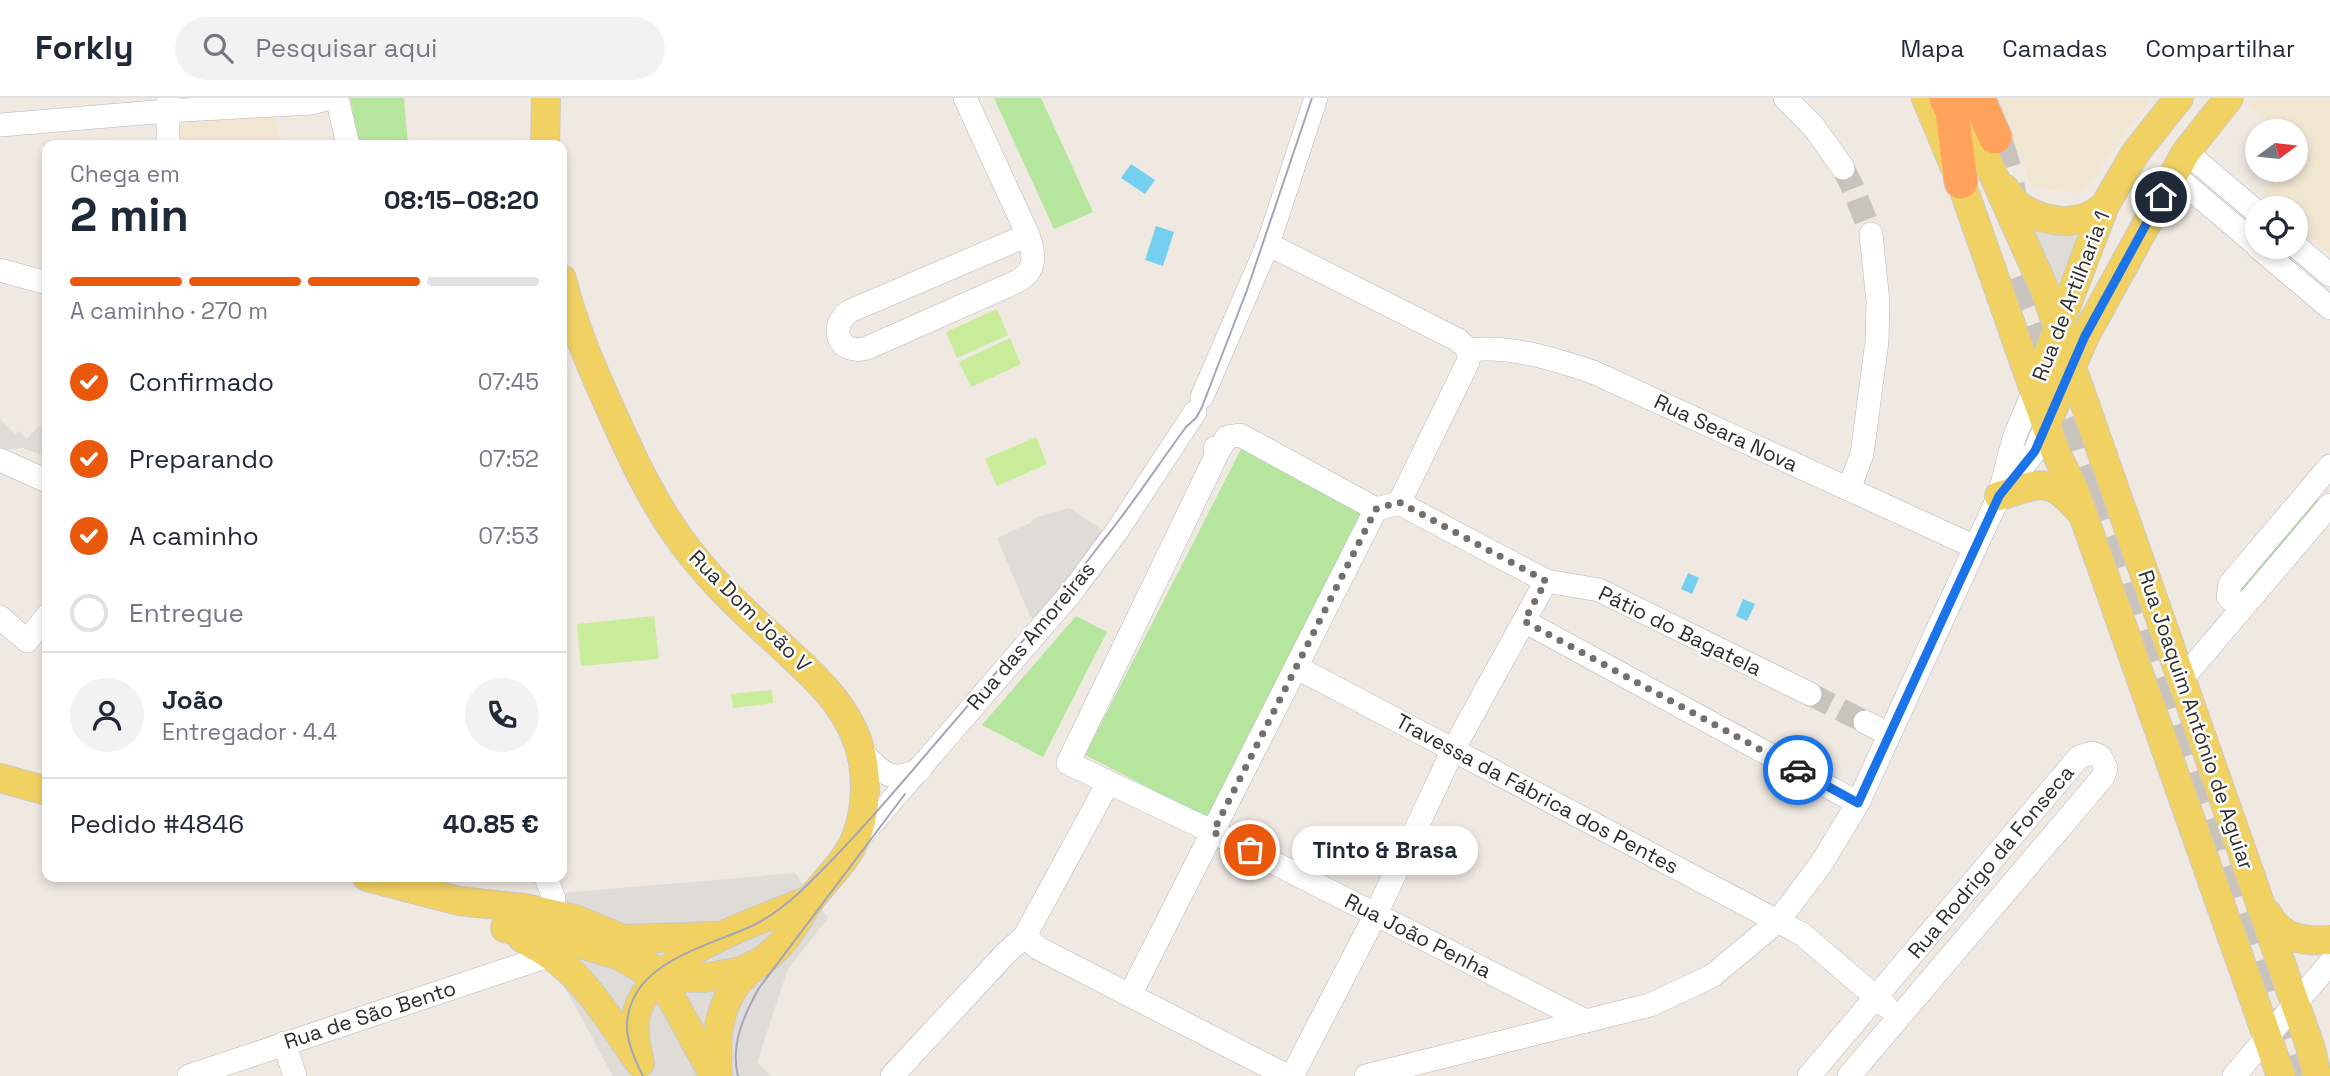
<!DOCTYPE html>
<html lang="pt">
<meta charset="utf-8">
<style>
body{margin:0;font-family:"Space Grotesk",sans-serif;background:#f2f2f3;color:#1f2937;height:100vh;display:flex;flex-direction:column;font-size:26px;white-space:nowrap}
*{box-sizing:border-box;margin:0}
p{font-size:23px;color:#747a83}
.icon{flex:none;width:38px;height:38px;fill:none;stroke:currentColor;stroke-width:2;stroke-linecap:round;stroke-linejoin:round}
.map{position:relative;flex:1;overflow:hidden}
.side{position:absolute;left:42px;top:42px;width:525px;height:742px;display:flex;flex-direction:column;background:#fff;border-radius:14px;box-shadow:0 4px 10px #0003}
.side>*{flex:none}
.needle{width:46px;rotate:75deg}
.tools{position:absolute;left:2245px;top:21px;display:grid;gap:14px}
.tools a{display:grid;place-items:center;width:63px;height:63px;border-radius:50%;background:#fff;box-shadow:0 4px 10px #0003;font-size:35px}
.pin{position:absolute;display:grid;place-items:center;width:60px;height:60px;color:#fff;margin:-30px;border:4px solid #fff;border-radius:50%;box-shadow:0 2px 7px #0007}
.courier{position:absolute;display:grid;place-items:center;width:70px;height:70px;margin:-35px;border:5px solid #1a73e8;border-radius:50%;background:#fff;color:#222;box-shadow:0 2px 9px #0007}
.bubble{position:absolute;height:49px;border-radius:24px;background:#fff;box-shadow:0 4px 10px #0003;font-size:23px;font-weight:800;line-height:49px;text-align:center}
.head em{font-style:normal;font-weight:800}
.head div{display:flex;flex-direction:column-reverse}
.head{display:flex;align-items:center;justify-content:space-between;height:119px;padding:0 28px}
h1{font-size:46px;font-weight:800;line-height:52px}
.bar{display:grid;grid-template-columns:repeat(4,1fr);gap:10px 7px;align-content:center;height:84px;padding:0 28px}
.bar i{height:9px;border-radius:5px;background:#e0e1e3}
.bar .active{background:#ea580c}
.bar p{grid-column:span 4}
.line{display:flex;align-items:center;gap:18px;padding:0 28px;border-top:2px solid #e0e1e3}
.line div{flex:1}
.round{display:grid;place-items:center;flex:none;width:74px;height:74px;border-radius:37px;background:#f2f2f3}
ol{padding:0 28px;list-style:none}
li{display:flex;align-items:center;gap:21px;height:77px}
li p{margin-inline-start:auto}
li .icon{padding:7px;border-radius:50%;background:#ea580c;color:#fff;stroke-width:4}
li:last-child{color:#747a83}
li i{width:38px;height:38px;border:4px solid #e0e1e3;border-radius:50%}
header{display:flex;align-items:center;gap:42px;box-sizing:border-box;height:98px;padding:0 35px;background:#fff;border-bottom:2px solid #e0e1e3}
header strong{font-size:33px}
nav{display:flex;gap:38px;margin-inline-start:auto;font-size:24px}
.search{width:490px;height:63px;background:#f2f2f3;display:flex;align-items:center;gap:18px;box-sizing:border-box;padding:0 24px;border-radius:38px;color:#747a83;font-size:26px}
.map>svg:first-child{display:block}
.education{fill:#f0e6d1}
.green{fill:#b6e59e}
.pitch{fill:#c9ec9a}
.plaza{fill:#dfdcd8}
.water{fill:#75cff0}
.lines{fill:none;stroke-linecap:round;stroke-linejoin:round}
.minor-tunnel{stroke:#c8c4bd;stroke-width:23;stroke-dasharray:23 11;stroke-linecap:butt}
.highway-tunnel{stroke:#c8c4bd;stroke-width:33;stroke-dasharray:33 17;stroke-linecap:butt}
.minor-casing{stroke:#b4b7c1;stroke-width:24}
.major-casing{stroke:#c9c9c9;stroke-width:30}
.highway-casing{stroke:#c9c9c9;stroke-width:35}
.minor{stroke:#fff;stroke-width:23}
.major{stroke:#f2d163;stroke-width:28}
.highway{stroke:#ffa35c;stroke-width:33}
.tram{stroke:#a3a6b8;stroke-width:2}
.done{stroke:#726f6d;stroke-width:7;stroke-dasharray:0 12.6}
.route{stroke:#1a73e8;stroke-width:9}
.labels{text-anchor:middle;stroke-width:5;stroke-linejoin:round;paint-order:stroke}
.street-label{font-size:21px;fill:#2e2e2e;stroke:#fff}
</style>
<header>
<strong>Forkly</strong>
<div class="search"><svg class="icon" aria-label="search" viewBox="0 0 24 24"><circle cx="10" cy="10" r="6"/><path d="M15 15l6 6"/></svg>Pesquisar aqui</div>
<nav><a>Mapa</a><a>Camadas</a><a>Compartilhar</a></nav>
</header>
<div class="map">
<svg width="2330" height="978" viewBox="0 0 2330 978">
<rect width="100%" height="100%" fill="#efe9e1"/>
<g class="education">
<path d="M1997 0H2151L2082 95 2032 90Z"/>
<path d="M2257 0H2330V157L2296 128V110H2275L2260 97 2281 72H2296V54L2300 49 2296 45V33H2281L2250 9Z"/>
<path d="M274 13 279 47H173L172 21Z"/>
</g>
<g class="green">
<path d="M350 0H404L408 47H360Z"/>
<path d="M994 0H1041L1093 114 1054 131Z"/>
<path d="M1241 351 1365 415 1210 721 1085 657Z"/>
<path d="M2315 399 2320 404 2242 500 2235 489Z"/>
<path d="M1076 518 1107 534 1043 659 982 627Z"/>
</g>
<g class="pitch">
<path d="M997 211 1008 237 957 260 946 234Z"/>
<path d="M1010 240 1021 266 971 289 959 264Z"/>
<path d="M1036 339 1047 366 997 388 985 361Z"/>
<path d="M654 518 659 561 581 568 577 526Z"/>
<path d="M772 592 773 605 733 610 731 596Z"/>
</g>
<g class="plaza">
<path d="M2033 129 2078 137 2058 186 2056 185Z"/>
<path d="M0 321 15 336 19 333 26 341 41 327H47V359L23 350 0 352Z"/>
<path d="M1069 410 1105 434 1036 523 1030 518 997 440 1030 425 1037 419Z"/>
<path d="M795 775 828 820 788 871 757 964 771 978H613L557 875 563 795Z"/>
</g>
<g class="water">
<path d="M1131 66 1155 82 1145 96 1121 80Z"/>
<path d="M1156 128 1174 134 1163 168 1145 162Z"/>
<path d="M1688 475 1699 480 1692 496 1681 491Z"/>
<path d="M1743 501 1755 506 1747 523 1736 518Z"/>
</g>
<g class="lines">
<g class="minor-tunnel">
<path d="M1843 70 1853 90 1871 136"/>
<path d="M1810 596 1865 624"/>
</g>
<g class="highway-tunnel">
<path d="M1995 39 2005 71 2012 108"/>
<path d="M2009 182 2066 331 2096 417"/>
<path d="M2099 389 2304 978"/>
</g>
<g class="minor-casing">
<g id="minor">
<path d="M337 0 348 47"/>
<path d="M965 0 1028 137C1035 157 1037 173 1016 184L867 250C839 258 827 229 850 213L1028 137"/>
<path d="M1785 0 1814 29 1843 70"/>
<path d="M0 27 167 13 312 5 331 0"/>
<path d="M168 47V0"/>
<path d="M2186 54 2258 115"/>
<path d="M2174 77 2258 148"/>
<path d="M1268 146 1458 242 1469 252 1468 264 1399 405"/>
<path d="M2296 148 2330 177"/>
<path d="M2258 149 2330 210"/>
<path d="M0 172 47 185"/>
<path d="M1469 252C1510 247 1554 261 1593 274L1975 449"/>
<path d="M1202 299 1268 146 1316 0"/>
<path d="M1215 350 1219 352 1227 339 1240 337 1376 411"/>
<path d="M1219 352 1068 665 1213 734 1586 923"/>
<path d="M0 362 47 383"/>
<path d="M1849 391 1862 356 1877 243 1878 204 1871 136"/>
<path d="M2003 393 2035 353 2046 327"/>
<path d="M1399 405 1546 483 1524 523 1858 705"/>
<path d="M1546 483 1599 492 1810 596"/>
<path d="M2246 505C2238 506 2233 505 2228 498L2230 486 2330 368"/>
<path d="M0 519 27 543 47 518"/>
<path d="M1296 569 1802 836 1886 908"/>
<path d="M2182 581 2330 407"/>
<path d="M1865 624 1889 636"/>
<path d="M860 652C881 674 890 686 920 672"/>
<path d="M856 744 1071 495 1117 433 1195 314"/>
<path d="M546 779 554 801 549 816"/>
<path d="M1025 838 1038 850 1287 978"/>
<path d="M1130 897 1376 411 1399 405"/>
<path d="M284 945 295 978"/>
<path d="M189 978 551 857"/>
<path d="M892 978 1006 855 1025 838 1108 685"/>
<path d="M1292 978 1376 816 1453 652 1524 523"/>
<path d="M1366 978 1650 907 1712 878 1778 823 1821 766 1858 705 1999 398 2014 340 2034 293"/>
<path d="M1809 978 2079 659 2092 655 2100 658 2106 670 2103 679 1849 978"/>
<path d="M2234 978 2330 865"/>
</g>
</g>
<g class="major-casing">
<g id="major">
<path d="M1926 0 1961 84 2056 355 2074 391 2281 978"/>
<path d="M1959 0 2044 190 2258 799 2311 951 2317 978"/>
<path d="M545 47 546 0"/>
<path d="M2005 91C2009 96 2013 104 2019 108 2045 126 2082 130 2105 107"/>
<path d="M562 181C573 226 591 268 610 310 633 362 656 412 692 457 717 489 748 517 777 544 817 581 858 615 864 672 867 696 863 728 851 750 840 770 822 785 809 804 799 818 791 836 779 848 767 861 751 869 739 883 717 910 715 944 718 978"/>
<path d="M2034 293 2105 107 2136 54 2179 0"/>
<path d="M2046 327 2085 238 2186 54 2229 0"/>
<path d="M1999 398C2040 386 2048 377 2079 412"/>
<path d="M0 680 47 693"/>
<path d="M367 779 459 803 524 810 575 821 623 841 638 853 672 901 714 978"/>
<path d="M2267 815C2280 840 2303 844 2330 842"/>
<path d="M505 830 581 846 618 857 657 879 703 880 742 873 755 866"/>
<path d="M522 840C531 846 541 851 550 857 588 883 611 925 637 961"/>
<path d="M623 841 715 838"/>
<path d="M640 965C637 951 633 937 635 922 645 856 758 824 811 801"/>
</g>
</g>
<g class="highway-casing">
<g id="highway">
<path d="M1946 0 1952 13 1961 84"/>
<path d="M1978 0 1995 39"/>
</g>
</g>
<use href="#minor" class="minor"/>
<use href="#major" class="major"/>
<use href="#highway" class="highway"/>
<g class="tram">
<path d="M643 978C628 949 619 924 637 894 659 858 718 844 754 827 772 818 787 806 801 793 854 742 900 687 947 632 1000 570 1053 509 1102 444 1132 407 1158 367 1186 329L1196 320 1202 309 1247 192 1312 0"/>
<path d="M738 978C730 947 744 917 759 890L905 696"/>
</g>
</g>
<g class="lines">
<path class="done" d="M1250 752 1213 734 1376 411 1399 404 1546 483 1524 523 1798 672"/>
<path class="route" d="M1798 672 1858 705 1999 398 2035 353 2085 238 2161 99"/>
</g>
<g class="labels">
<g class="street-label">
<text transform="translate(2071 198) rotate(-69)" y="7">Rua de Artilharia 1</text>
<text transform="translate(1726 335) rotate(25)" y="7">Rua Seara Nova</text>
<text transform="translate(750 513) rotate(45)" y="7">Rua Dom João V</text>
<text transform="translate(1680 533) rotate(26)" y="7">Pátio do Bagatela</text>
<text transform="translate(1031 538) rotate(-50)" y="7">Rua das Amoreiras</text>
<text transform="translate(2196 622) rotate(71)" y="7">Rua Joaquim António de Aguiar</text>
<text transform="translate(1537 696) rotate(28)" y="7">Travessa da Fábrica dos Pentes</text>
<text transform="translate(1991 764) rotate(-50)" y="7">Rua Rodrigo da Fonseca</text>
<text transform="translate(1418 838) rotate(27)" y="7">Rua João Penha</text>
<text transform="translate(370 917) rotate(-18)" y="7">Rua de São Bento</text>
</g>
</g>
</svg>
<div class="tools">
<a><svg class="needle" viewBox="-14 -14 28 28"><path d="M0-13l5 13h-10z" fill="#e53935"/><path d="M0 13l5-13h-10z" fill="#747a83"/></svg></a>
<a><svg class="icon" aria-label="locate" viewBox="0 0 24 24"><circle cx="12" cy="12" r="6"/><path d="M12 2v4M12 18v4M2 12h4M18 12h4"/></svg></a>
</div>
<div class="pin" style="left:1250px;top:752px;background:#ea580c"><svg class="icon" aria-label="bag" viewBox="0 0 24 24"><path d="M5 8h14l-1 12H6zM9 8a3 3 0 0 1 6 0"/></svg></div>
<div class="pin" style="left:2161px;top:99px;background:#1f2937"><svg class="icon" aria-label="home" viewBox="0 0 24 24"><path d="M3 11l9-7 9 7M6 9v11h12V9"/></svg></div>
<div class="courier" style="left:1798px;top:672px"><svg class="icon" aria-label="car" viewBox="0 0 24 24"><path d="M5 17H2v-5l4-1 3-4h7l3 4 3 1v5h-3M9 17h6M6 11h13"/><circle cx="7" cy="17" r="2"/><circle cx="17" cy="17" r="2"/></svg></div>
<div class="bubble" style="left:1292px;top:728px;width:186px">Tinto &amp; Brasa</div>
<section class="side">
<div class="head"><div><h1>2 min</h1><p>Chega em</p></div><em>08:15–08:20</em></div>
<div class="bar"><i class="active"></i><i class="active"></i><i class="active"></i><i></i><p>A caminho · 270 m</p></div>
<ol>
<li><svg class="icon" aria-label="check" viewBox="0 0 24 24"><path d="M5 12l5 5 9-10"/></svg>Confirmado<p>07:45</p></li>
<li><svg class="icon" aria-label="check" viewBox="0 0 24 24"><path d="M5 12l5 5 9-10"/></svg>Preparando<p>07:52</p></li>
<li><svg class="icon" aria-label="check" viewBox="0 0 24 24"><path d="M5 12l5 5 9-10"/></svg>A caminho<p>07:53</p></li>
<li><i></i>Entregue</li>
</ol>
<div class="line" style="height:126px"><a class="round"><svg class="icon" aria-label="person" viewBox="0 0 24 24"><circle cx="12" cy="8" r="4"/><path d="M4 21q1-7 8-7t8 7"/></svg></a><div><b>João</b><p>Entregador · 4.4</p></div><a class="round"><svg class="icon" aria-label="phone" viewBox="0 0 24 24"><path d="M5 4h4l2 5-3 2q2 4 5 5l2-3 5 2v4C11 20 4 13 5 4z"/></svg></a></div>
<div class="line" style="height:91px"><div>Pedido #4846</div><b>40.85 €</b></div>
</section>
</div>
